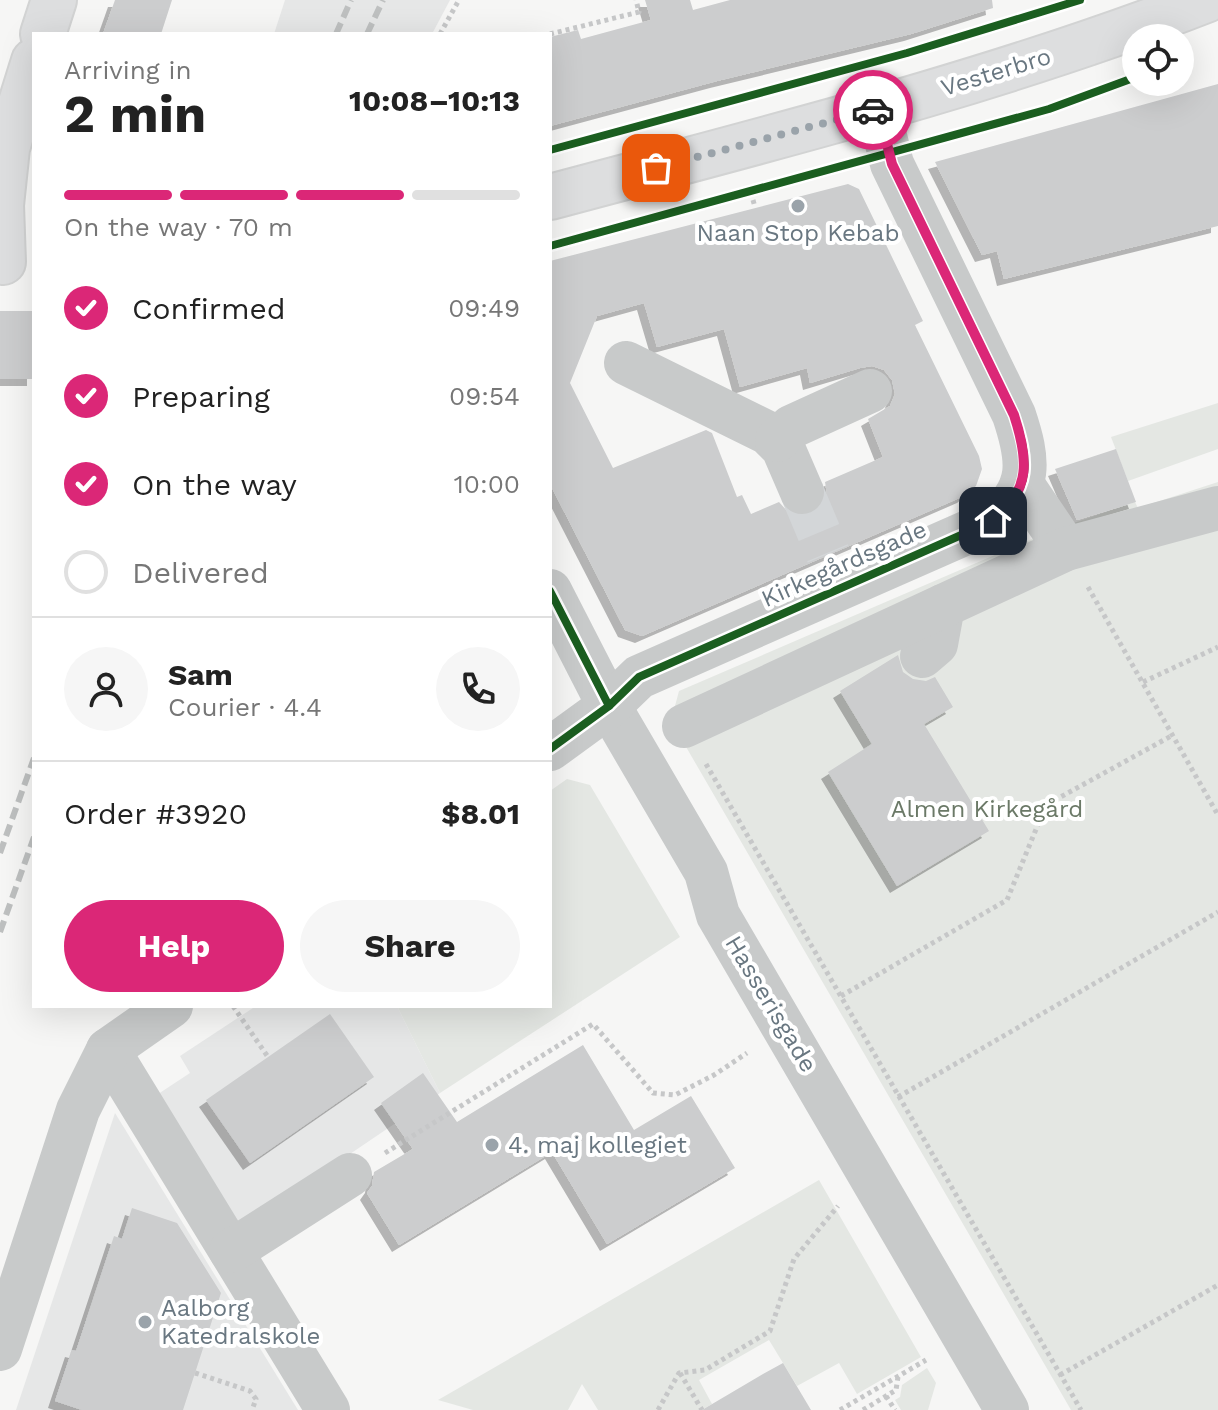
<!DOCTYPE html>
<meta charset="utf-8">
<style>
body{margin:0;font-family:"Work Sans",sans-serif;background:#f6f6f6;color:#222;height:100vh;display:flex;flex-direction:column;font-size:30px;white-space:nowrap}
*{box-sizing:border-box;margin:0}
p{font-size:26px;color:#767676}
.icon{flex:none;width:44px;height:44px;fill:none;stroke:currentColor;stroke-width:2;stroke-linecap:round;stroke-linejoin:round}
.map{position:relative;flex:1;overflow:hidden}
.drawer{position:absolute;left:32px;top:32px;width:520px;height:976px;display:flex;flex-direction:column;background:#fff;border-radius:0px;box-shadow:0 8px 32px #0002}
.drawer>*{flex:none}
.controls{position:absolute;left:1122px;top:24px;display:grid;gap:16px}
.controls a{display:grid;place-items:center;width:72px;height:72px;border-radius:50%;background:#fff;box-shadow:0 8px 32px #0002;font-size:40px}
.pin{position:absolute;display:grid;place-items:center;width:68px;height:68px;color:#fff;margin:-34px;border-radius:16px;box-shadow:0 4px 12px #0006}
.courier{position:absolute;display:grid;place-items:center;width:80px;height:80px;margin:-40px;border:6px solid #db2777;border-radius:50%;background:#fff;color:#222;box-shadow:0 2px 10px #0007}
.headline em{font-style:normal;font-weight:700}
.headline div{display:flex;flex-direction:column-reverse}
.headline{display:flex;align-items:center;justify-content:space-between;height:136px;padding:0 32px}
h1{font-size:52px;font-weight:700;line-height:60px}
.bar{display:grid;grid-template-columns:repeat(4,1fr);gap:12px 8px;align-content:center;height:96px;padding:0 32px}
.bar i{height:10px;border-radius:6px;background:#e0e0e0}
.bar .selected{background:#db2777}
.bar p{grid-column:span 4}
.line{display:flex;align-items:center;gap:20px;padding:0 32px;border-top:2px solid #e0e0e0}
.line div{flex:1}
.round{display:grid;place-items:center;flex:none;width:84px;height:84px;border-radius:42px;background:#f6f6f6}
ol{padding:0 32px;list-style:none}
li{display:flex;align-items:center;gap:24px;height:88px}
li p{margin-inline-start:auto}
li .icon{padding:8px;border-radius:50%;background:#db2777;color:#fff;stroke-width:4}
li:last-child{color:#767676}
li i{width:44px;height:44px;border:4px solid #e0e0e0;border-radius:50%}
.button{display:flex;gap:16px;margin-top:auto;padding:16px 32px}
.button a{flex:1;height:92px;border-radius:48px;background:#db2777;color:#fff;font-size:32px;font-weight:700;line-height:92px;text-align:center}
.button a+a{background:#f6f6f6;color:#222}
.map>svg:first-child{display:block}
.built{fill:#e6e7e7}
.green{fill:#e4e7e3}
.building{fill:#cccdce;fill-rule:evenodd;filter:url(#shadow)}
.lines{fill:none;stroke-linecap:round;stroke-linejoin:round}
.minor-tunnel{stroke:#d3d6d8;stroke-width:44;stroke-dasharray:44 22;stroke-linecap:butt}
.major-casing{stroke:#d2d3d3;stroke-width:48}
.path{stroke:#c6c7c8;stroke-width:5;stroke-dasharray:4 4;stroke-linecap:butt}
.minor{stroke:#c8caca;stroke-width:44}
.major{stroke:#dddedf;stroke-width:44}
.rail{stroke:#bec0c0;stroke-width:6;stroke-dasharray:12 6;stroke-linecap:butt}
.cycleway-casing{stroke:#fff;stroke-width:13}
.cycleway{stroke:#1b5e20;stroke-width:8}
.done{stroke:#9aa3aa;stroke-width:8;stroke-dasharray:0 14.4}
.route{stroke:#db2777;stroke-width:10}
.poi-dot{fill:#9aa3aa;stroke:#fff;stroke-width:3}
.labels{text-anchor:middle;stroke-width:8;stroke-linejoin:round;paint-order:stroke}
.street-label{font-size:24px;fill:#697781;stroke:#fff}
.poi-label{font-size:24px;fill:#697781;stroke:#fff;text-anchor:start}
.park-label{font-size:24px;fill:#6b7967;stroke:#fff}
</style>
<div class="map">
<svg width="1218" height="1410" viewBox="0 0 1218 1410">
<defs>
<filter id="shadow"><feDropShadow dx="-7" dy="7" stdDeviation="0" flood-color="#0004"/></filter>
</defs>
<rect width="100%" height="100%" fill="#f6f6f5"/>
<g class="built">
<path d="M285 0H450L432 34H274Z"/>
<path d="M256 1006H397L440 1093 242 1227 149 1100 190 1073 180 1056Z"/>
<path d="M115 1113 298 1410H16Z"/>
</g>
<g class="green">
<path d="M1218 403V449L1128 481 1111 437Z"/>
<path d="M1218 482V1410H1071L671 721 679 691 1053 530 1135 502 1138 508Z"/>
<path d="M567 779 590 785 680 937 440 1093 397 1006H550V791Z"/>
<path d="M819 1180 921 1357 857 1394 839 1363 797 1386 769 1340 699 1380 712 1404 702 1410H598L582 1384 568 1410H473L438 1400Z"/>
<path d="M927 1368 936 1383 928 1410H901L895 1400 900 1397 902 1385Z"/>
</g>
<g class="building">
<path d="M115 0H172L161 34H103Z"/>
<path d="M645 0H690L693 10 730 0H992L993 8 911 34 717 81 550 126V37L578 30 581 39 651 20Z"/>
<path d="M1218 84V226L1004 279 997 251 982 255 935 162Z"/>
<path d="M848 184 859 189 923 321 915 325 979 456 982 469 976 486 964 496 642 636 625 630 550 484V261ZM644 303 657 347 724 329 740 387 807 368 810 383 860 368 872 366 884 370 892 380 895 394 890 406 868 419 883 457 825 482 827 494 822 506 813 515 800 517 788 512 779 502 751 514 742 495 737 497 712 433 706 430 613 468 570 383 597 316Z"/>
<rect x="0" y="311" width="34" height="68"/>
<path d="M1116 449 1136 502 1077 520 1055 469Z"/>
<path d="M898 655 903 672 913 679 926 681 935 677 953 707 924 724 989 831 897 886 828 772 872 744 840 691Z"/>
<path d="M330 1014 374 1077 250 1163 206 1100Z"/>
<path d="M583 1045 634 1130 691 1096 735 1168 607 1244 552 1152 399 1245 367 1193 372 1186 374 1172 413 1149 381 1103 423 1073 457 1122Z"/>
<path d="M132 1208 177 1223 221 1293 183 1410H82L55 1401 72 1350 76 1351 114 1236 122 1239Z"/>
<path d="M783 1363 811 1410H702L763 1374Z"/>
</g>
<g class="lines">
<path class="minor-tunnel" d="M802 492 828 554"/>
<g class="major-casing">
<g id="major">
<path d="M43 34 54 0"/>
<path d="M550 197C770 138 993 83 1206 0"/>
<path d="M3 262 1 205 7 148 34 61"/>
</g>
</g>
<g class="path">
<path d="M440 34 459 0"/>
<path d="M550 34 639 12 636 0"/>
<path d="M753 200 755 207"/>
<path d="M1088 587 1218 815"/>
<path d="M1143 682 1218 647"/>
<path d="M706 764 1081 1410"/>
<path d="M841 996 1007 900 1046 805 1173 735"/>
<path d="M233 1006 268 1057"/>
<path d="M898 1097 1218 912"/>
<path d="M385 1153 593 1024 653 1093 675 1095 714 1075 747 1053"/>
<path d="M195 1373 250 1391 256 1399 252 1410"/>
<path d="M680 1373 702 1410"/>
<path d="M1060 1375 1218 1285"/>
<path d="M886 1396 895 1410"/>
<path d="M658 1410 679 1373 705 1370 770 1331 794 1259 838 1206"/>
<path d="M840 1410 926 1360"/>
<path d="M863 1410 896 1390 898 1377"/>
</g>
<g class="minor">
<path d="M626 363 768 433 783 448 802 492"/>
<path d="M777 440 791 427 870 391"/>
<path d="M1022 484 1066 549"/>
<path d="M550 591 609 706 706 872 718 915 1007 1410"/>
<path d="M922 656 936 644 943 606"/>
<path d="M684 726 1066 549 1218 508"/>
<path d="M550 749 609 706 639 677 993 521C1033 489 1029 460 1014 415L892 164 878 108"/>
<path d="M108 1050 328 1410"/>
<path d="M231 1251 350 1175"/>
<path d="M0 1349 78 1110 108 1050 171 1006"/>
</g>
<use href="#major" class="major"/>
<g class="rail">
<path d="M336 34 351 0"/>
<path d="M367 34 383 0"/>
<path d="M0 853 34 758"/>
<path d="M0 932 34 837"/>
</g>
<g class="cycleway-casing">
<g id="cycleway">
<path d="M550 150 907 53 1080 0"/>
<path d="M550 246 1049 109 1136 77"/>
<path d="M550 591 609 706"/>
<path d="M550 749 609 706 639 677 993 521C1033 489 1029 460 1014 415L892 164 878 108"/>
</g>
</g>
<use href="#cycleway" class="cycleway"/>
</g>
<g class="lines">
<path class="done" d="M656 168 873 110"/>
<path class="route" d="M873 110 878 108 892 164 1014 415C1028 458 1032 490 993 521"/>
</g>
<g class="poi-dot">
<circle cx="798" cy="206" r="8"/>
<circle cx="492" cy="1145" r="8"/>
<circle cx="145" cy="1322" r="8"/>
</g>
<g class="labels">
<g class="street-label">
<text transform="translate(996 72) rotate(-17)" y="8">Vesterbro</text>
<text transform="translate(844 564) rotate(-24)" y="8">Kirkegårdsgade</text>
<text transform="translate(771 1004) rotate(59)" y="8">Hasserisgade</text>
</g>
<g class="poi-label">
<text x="798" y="241" text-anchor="middle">Naan Stop Kebab</text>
<text x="508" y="1153">4. maj kollegiet</text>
<text x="161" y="1316">Aalborg<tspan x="161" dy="28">Katedralskole</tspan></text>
</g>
<g class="park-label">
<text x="987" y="817">Almen Kirkegård</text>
</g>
</g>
</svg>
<div class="controls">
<a><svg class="icon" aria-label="locate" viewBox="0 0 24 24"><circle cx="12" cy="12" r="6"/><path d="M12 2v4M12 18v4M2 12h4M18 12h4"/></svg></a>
</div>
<div class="pin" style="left:656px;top:168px;background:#ea580c"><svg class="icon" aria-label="bag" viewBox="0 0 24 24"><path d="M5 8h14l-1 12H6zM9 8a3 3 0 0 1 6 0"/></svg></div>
<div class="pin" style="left:993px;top:521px;background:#1f2937"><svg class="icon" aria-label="home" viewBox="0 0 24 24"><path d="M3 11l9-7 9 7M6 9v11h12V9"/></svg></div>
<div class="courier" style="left:873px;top:110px"><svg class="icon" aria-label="car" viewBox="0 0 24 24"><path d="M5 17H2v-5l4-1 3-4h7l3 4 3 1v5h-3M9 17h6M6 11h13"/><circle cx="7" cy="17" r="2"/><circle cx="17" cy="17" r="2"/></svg></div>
<section class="drawer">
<div class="headline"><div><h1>2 min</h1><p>Arriving in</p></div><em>10:08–10:13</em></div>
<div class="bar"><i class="selected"></i><i class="selected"></i><i class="selected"></i><i></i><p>On the way · 70 m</p></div>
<ol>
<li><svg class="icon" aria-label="check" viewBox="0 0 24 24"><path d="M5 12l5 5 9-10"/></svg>Confirmed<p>09:49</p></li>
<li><svg class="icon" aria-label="check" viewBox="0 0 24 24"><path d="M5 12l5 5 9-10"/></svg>Preparing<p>09:54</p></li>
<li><svg class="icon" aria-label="check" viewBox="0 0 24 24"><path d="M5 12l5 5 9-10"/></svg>On the way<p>10:00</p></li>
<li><i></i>Delivered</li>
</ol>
<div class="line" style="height:144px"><a class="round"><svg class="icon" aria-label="person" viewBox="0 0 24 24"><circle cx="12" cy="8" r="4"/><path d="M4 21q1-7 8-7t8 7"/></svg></a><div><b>Sam</b><p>Courier · 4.4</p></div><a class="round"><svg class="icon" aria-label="phone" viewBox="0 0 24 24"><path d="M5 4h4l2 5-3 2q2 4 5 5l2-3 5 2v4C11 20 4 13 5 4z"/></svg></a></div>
<div class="line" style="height:104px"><div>Order #3920</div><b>$8.01</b></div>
<div class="button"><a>Help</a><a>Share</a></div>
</section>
</div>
